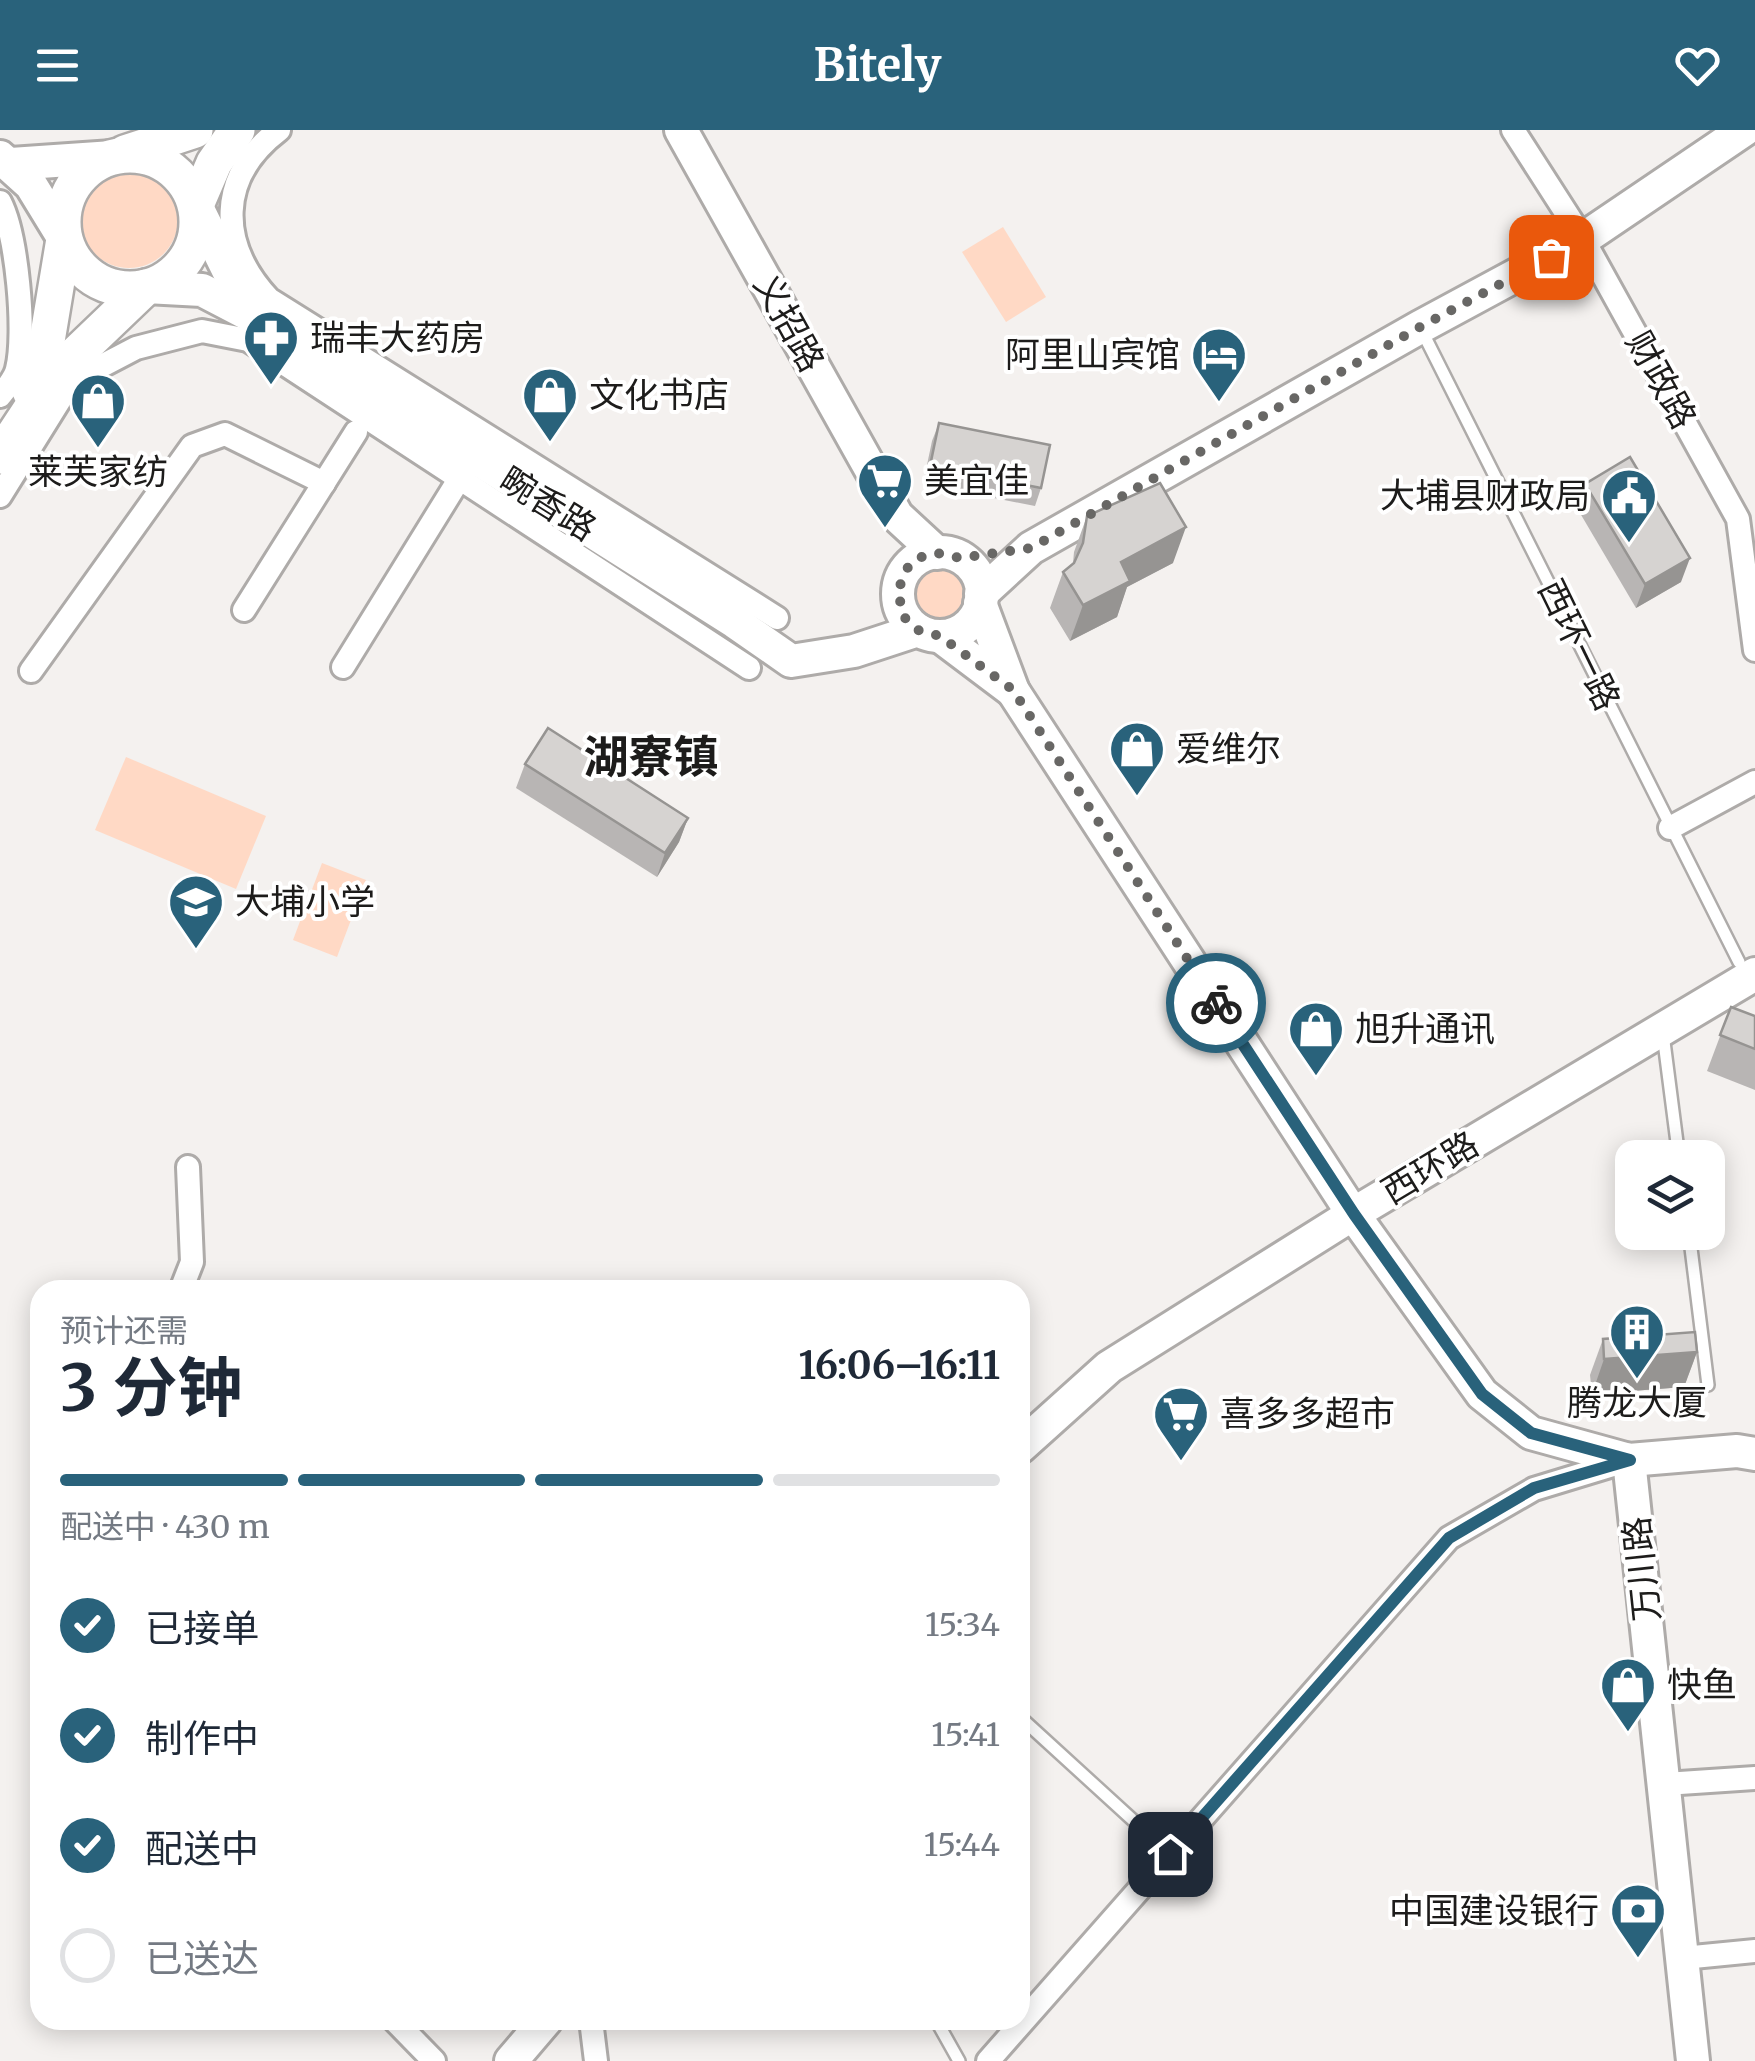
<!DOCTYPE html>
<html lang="zh">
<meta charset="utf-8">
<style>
body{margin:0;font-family:Merriweather,"Noto Sans SC",serif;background:#f2f2f3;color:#1f2937;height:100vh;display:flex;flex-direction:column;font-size:38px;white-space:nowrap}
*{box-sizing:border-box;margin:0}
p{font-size:32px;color:#747a83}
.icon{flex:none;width:55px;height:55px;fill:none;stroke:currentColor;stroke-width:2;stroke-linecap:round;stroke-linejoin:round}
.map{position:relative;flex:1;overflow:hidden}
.sheet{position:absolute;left:30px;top:1150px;width:1000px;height:750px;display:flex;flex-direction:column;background:#fff;border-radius:30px;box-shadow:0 5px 25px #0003}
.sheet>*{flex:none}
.tools{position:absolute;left:1615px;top:1010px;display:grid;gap:20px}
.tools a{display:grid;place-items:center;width:110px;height:110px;border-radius:20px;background:#fff;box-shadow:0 5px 25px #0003;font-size:50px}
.pin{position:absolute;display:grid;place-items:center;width:85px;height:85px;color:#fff;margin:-42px;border-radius:20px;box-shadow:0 5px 15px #0006}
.courier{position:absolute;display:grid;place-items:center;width:100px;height:100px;margin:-50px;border:8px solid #29627b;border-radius:50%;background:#fff;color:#222;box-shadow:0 2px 12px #0007}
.headline em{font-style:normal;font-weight:700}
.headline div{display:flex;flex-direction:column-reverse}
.headline{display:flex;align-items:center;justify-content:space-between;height:170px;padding:0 30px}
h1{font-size:65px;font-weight:700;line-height:75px}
.bar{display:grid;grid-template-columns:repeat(4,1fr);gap:15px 10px;align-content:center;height:120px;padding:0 30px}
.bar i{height:12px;border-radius:8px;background:#e0e1e3}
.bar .active{background:#29627b}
.bar p{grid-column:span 4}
ol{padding:0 30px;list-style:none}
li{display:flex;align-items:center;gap:30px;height:110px}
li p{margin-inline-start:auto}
li .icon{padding:10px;border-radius:50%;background:#29627b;color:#fff;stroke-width:4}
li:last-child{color:#747a83}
li i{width:55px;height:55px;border:5px solid #e0e1e3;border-radius:50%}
header{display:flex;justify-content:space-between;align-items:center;height:130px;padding:0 30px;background:#29627b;color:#fff;font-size:45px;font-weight:700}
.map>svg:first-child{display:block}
.green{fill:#ffd9c5}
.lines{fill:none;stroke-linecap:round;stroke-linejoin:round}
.lane-casing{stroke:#aeaba9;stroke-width:16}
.street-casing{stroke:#aeaba9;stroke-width:28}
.secondary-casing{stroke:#aeaba9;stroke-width:38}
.primary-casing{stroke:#aeaba9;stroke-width:40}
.lane{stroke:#fff;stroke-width:11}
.street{stroke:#fff;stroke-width:22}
.secondary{stroke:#fff;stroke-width:32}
.primary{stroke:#fff;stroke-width:35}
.wall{fill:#b8b5b4}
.shaded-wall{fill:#969492}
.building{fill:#d6d3d1;stroke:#969492;stroke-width:2.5}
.done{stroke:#686765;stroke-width:10;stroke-dasharray:0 18}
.route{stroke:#29627b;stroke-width:12}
.labels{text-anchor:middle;stroke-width:8;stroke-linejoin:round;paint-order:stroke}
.street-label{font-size:35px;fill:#1d1c1b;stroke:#fff}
.poi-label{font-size:35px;fill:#1d1c1b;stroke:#fff;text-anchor:start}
.district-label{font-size:45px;font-weight:bold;fill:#1d1c1b;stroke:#fff}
</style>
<header><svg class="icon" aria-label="menu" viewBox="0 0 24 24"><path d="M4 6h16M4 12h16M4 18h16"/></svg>Bitely<svg class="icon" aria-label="heart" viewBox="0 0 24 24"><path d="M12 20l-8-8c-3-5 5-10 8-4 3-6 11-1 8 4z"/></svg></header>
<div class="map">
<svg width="1755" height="1931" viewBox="0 0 1755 1931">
<rect width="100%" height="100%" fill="#f4f1ef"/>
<g class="green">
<circle cx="129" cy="89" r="49"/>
<path d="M1003 97 1046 167 1006 192 962 122Z"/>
<circle cx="940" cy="464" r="27"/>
<path d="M126 627 266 686 236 759 95 700Z"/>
<path d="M322 733 366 750 337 827 293 810Z"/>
</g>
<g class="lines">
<g class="lane-casing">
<g id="lane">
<path d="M1422 201 1739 832"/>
<path d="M1663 904 1679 1028"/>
<path d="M1689 1102 1708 1255"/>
<path d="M1020 1587 1170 1724"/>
<path d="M936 1890 959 1931"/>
</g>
</g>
<g class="street-casing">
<g id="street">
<path d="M279 0C217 47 218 114 269 169L777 488"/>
<path d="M1513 0 1583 109 1738 389 1755 520"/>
<path d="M0 72C17 105 26 203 17 239 15 249 6 258 0 266"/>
<path d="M0 366 71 252 136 218 202 201 248 210 749 538"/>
<path d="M244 480 356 302"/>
<path d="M343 537 466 338"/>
<path d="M31 541 192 316 225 304 324 353"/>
<path d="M1670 698 1755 652"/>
<path d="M181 1160 192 1132 188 1037"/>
<path d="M1665 1654 1755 1648"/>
<path d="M1683 1828 1755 1821"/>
<path d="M394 1890 434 1931"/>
<path d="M591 1890 596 1931"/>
<path d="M988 1931 1449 1408 1534 1359 1626 1331"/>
</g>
</g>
<g class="secondary-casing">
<g id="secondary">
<path d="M681 0 897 386 937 423"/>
<path d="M0 27 31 55 64 109"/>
<path d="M11 34 113 27"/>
<path d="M196 75 250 185"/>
<path d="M146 157 202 160 250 185 735 492 791 531 854 521 918 500"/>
<circle cx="940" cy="464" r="42"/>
<path d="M981 464 1031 418 1420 197 1583 109 1744 0"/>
<path d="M980 473 1013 561 1353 1084 1482 1264 1531 1303 1629 1330 1737 1321 1755 1324"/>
<path d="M940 506 1013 561"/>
<path d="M1020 1317 1109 1237 1353 1084 1755 844"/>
<path d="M1629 1330 1693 1931"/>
<path d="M511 1931 546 1890"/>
</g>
</g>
<g class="primary-casing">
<g id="primary">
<path d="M125 23 195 0"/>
<circle cx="130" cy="92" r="67"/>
<path d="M196 75 214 33 237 0"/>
<path d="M30 261 43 235 64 109"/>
<path d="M0 326 52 247 146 157"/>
</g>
</g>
<use href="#lane" class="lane"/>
<use href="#street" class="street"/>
<use href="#secondary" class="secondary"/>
<use href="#primary" class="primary"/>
</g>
<g class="wall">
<path d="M939 293 1041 358 1035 376 923 354 932 311Z"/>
<path d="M1585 354 1681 452 1636 478 1577 378Z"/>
<path d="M1087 386 1173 433 1127 457 1117 487 1070 511 1050 478 1063 442 1073 433 1074 422Z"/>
<path d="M525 634 688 688 679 712 657 747 516 658Z"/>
<path d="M1731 877 1755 886V960L1707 941Z"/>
<path d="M1603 1209 1697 1222 1684 1257 1592 1264 1590 1245Z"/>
</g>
<g class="shaded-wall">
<path d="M1186 397 1173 433 1127 457 1117 487 1070 511 1083 475 1121 432Z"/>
<path d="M1690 428 1681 452 1636 478 1645 454Z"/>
<path d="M688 688 679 712 657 747 665 723Z"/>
<path d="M1697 1222 1684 1257 1592 1264 1604 1229Z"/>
</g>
<g class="building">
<path d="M939 293 1050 315 1041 358 930 336Z"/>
<path d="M1630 327 1690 428 1645 454 1585 354Z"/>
<path d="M1160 353 1186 397 1121 432 1130 451 1083 475 1063 442 1074 433 1083 413 1087 386Z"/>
<path d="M548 598 688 688 665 723 525 634Z"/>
<path d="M1731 877 1755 886V919L1720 905Z"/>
<path d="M1695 1202 1697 1222 1604 1229 1603 1209Z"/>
</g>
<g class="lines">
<path class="done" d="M1216 873 1013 560 940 506 918 500 903 486 898 460 908 437 918 428 937 423 960 428 1031 418 1420 197 1551 127"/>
<path class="route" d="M1170 1724 1449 1408 1534 1358 1630 1330 1531 1303 1482 1264 1354 1084 1216 873"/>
</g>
<defs>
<g id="pharmacy-pin" transform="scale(2.875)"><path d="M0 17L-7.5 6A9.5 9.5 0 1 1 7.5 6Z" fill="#29627b" stroke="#fff"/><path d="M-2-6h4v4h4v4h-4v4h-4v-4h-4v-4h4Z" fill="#fff"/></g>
<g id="hotel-pin" transform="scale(2.875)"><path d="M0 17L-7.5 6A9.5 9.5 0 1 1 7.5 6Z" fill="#29627b" stroke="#fff"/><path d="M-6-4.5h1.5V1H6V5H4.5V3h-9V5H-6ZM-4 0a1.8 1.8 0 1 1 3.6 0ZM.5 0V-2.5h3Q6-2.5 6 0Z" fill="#fff"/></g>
<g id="shop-pin" transform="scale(2.875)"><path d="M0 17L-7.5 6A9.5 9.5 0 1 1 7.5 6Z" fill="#29627b" stroke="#fff"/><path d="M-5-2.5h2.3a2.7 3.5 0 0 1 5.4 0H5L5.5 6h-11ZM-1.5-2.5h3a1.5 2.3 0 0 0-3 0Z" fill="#fff"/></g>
<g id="supermarket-pin" transform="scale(2.875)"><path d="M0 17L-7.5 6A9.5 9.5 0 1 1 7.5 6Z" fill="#29627b" stroke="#fff"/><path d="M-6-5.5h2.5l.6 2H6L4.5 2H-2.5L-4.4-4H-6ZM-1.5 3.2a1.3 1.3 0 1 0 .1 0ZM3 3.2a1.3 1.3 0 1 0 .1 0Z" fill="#fff"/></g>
<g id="civic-pin" transform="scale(2.875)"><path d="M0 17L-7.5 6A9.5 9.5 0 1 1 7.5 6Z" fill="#29627b" stroke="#fff"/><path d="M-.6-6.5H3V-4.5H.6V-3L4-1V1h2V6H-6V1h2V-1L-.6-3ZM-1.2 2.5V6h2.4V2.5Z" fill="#fff"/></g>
<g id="school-pin" transform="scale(2.875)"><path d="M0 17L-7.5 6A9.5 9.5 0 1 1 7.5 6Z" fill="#29627b" stroke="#fff"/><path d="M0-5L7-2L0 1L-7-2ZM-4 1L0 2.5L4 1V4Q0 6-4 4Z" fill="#fff"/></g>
<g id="building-pin" transform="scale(2.875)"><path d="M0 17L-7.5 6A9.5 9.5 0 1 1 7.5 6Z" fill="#29627b" stroke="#fff"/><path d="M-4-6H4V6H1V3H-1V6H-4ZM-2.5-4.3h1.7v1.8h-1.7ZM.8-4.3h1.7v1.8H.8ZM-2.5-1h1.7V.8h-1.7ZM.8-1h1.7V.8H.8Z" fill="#fff"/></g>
<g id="bank-pin" transform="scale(2.875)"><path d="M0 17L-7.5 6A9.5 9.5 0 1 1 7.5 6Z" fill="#29627b" stroke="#fff"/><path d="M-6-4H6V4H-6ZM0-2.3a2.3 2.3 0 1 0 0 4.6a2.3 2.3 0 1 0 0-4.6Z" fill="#fff"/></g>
</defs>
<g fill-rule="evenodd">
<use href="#pharmacy-pin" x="271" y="208"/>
<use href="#hotel-pin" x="1219" y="225"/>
<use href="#shop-pin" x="550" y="265"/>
<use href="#shop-pin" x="98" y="271"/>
<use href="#supermarket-pin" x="885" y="351"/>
<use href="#civic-pin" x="1629" y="366"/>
<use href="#shop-pin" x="1137" y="619"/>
<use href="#school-pin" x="196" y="772"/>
<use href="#shop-pin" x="1316" y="899"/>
<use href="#building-pin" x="1637" y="1202"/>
<use href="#supermarket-pin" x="1181" y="1284"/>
<use href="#shop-pin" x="1628" y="1555"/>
<use href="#bank-pin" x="1638" y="1781"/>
</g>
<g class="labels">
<g class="street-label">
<text transform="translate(789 193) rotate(61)" y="12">义招路</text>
<text transform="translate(1661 250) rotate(61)" y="12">财政路</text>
<text transform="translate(548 374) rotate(32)" y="12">畹香路</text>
<text transform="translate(1579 515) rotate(64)" y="12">西环一路</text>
<text transform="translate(1430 1038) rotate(-31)" y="12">西环路</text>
<text transform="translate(1642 1439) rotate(-96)" y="12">万川路</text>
</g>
<g class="poi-label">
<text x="310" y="220">瑞丰大药房</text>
<text x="1180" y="237" text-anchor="end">阿里山宾馆</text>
<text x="589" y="277">文化书店</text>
<text x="98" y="354" text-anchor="middle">莱芙家纺</text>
<text x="924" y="363">美宜佳</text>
<text x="1590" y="378" text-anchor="end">大埔县财政局</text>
<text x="1176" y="631">爱维尔</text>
<text x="235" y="784">大埔小学</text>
<text x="1355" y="911">旭升通讯</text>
<text x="1637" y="1285" text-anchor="middle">腾龙大厦</text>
<text x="1220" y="1296">喜多多超市</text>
<text x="1667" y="1567">快鱼</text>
<text x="1599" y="1793" text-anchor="end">中国建设银行</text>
</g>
<g class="district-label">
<text x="651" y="643">湖寮镇</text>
</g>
</g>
</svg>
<div class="tools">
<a><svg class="icon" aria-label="layers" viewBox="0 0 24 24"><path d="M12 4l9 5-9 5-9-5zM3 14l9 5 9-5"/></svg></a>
</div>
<div class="pin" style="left:1551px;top:127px;background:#ea580c"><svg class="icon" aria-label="bag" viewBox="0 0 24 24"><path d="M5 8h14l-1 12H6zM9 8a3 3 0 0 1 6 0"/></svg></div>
<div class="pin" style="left:1170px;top:1724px;background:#1f2937"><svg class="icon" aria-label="home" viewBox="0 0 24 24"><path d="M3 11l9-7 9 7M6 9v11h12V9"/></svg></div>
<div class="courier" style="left:1216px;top:873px"><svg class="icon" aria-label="bike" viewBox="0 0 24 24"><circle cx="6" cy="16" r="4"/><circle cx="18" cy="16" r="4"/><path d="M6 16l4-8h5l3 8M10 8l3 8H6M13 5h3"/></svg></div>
<section class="sheet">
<div class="headline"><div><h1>3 分钟</h1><p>预计还需</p></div><em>16:06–16:11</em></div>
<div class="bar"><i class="active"></i><i class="active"></i><i class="active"></i><i></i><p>配送中 · 430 m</p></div>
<ol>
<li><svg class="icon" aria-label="check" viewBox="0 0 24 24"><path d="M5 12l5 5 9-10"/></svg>已接单<p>15:34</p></li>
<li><svg class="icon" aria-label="check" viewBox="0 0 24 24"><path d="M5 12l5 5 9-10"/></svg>制作中<p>15:41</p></li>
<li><svg class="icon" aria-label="check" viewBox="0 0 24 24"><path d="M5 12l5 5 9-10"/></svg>配送中<p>15:44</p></li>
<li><i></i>已送达</li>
</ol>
</section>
</div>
